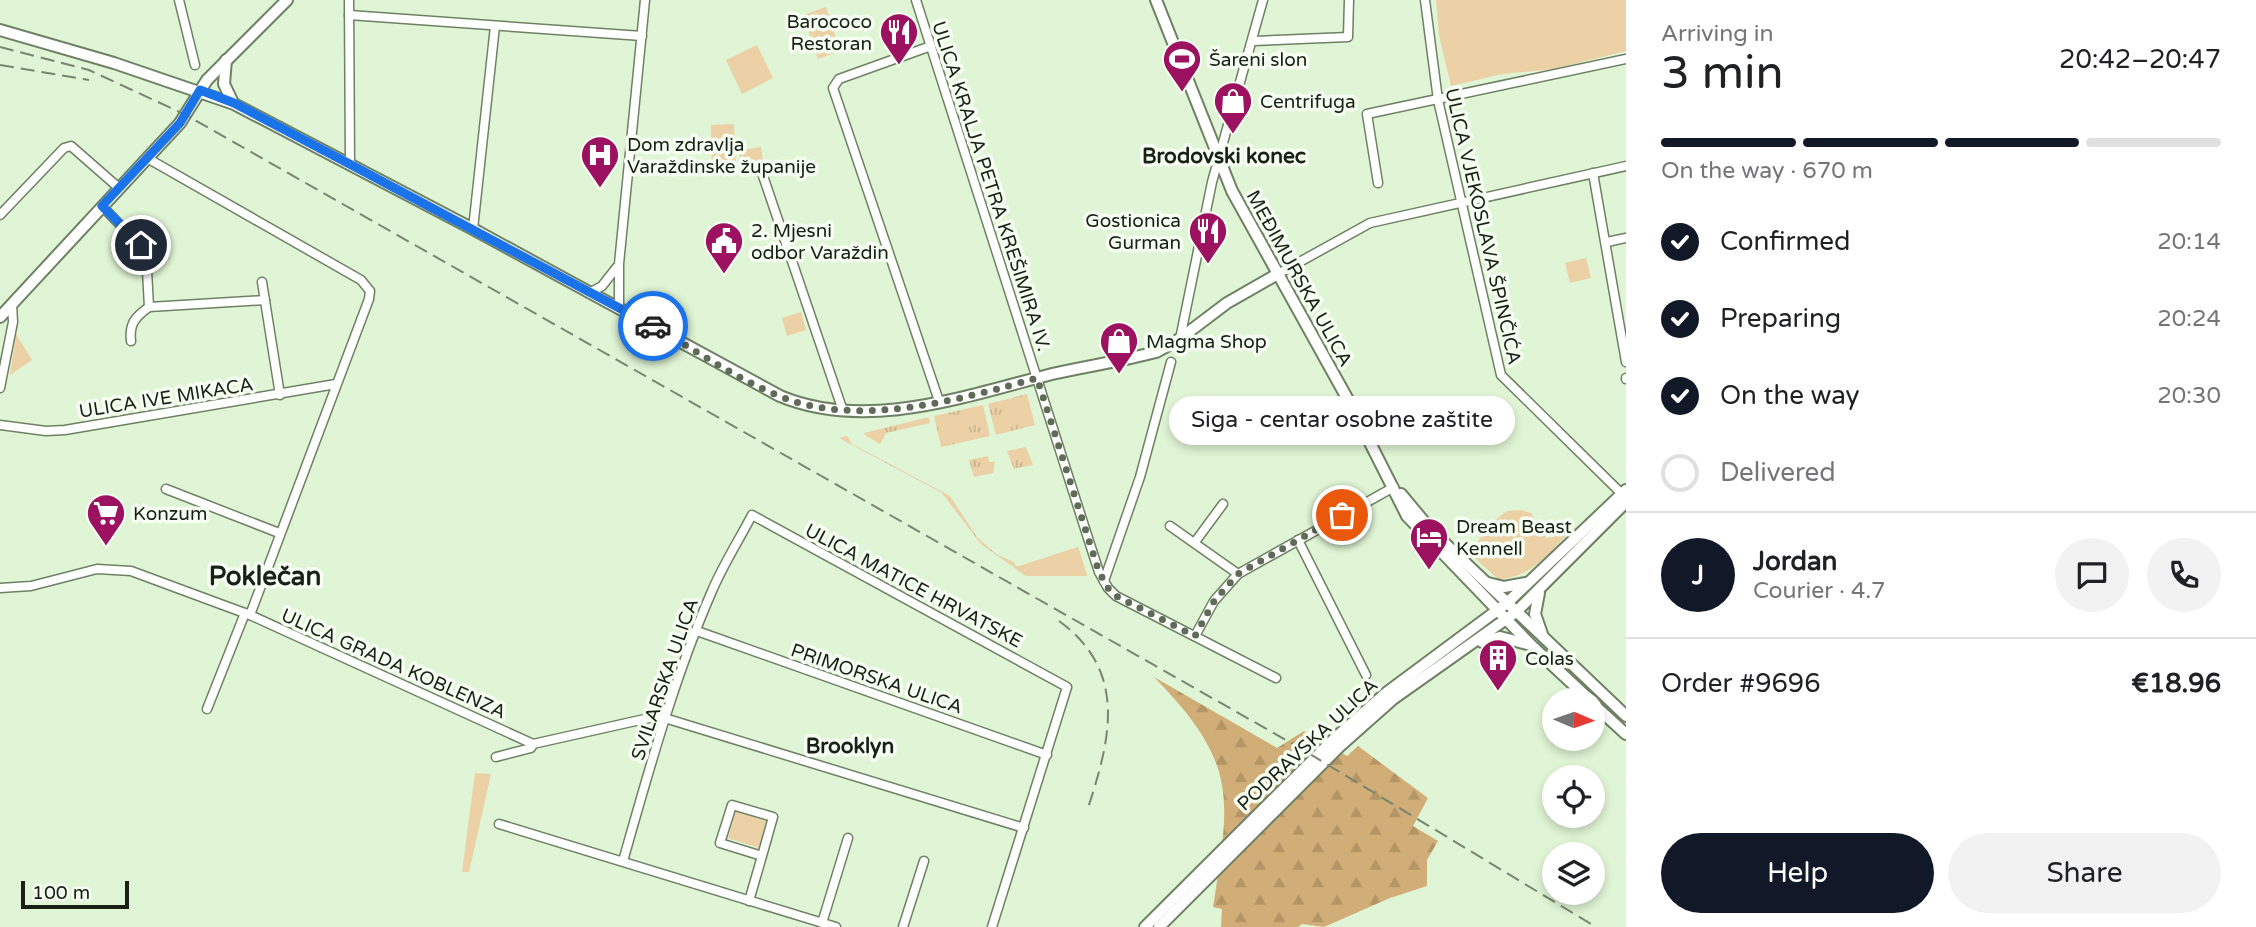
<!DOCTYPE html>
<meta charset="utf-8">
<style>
body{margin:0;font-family:"Varela Round",sans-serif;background:#f2f2f2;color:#202124;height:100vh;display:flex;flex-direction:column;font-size:26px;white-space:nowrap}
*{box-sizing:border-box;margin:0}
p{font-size:23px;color:#757577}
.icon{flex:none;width:38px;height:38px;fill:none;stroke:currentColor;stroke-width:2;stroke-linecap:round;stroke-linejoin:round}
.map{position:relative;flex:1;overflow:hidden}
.panel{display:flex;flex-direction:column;background:#fff;width:630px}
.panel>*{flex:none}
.needle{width:46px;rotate:92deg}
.controls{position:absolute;left:1542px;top:688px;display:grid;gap:14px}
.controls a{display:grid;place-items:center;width:63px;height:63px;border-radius:50%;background:#fff;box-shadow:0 4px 10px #0003;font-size:35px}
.scale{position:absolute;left:21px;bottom:18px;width:108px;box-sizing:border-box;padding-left:7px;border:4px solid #192015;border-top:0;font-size:19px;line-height:24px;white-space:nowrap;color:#192015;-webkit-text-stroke:5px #f5fef1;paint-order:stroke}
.pin{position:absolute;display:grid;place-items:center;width:60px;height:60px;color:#fff;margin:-30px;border:4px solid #fff;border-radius:50%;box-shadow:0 2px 7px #0007}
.courier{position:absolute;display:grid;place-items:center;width:70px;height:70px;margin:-35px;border:5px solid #1a73e8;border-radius:50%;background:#fff;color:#222;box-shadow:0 2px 9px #0007}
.bubble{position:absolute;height:49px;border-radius:24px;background:#fff;box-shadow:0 4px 10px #0003;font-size:23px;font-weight:600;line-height:49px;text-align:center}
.headline em{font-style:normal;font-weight:600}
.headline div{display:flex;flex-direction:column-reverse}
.headline{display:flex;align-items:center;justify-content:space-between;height:119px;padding:0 35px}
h1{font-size:46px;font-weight:600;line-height:52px}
.bar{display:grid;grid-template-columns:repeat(4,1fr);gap:10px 7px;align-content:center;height:84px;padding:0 35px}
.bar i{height:9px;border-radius:5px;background:#e0e0e0}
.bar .current{background:#111827}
.bar p{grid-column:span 4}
.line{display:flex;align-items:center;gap:18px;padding:0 35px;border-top:2px solid #e0e0e0}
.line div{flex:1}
.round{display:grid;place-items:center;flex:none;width:74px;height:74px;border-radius:37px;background:#f2f2f2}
ol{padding:0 35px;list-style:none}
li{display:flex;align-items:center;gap:21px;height:77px}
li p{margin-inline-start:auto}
li .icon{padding:7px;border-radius:50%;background:#111827;color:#fff;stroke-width:4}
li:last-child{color:#757577}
li i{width:38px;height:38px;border:4px solid #e0e0e0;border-radius:50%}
.cta{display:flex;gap:14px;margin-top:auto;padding:14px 35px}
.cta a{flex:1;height:80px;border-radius:42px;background:#111827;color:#fff;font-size:28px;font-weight:600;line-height:80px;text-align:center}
.cta a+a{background:#f2f2f2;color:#202124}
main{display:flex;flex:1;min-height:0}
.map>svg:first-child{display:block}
.grass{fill:url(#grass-tufts)}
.forest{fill:url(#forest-firs)}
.park{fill:#ecd0a6}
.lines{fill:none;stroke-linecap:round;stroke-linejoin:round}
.minor-casing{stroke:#6e8164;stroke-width:11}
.major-casing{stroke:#6e8164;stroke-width:14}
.minor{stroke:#fff;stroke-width:8}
.major{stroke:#fff;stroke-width:10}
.rail{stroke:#788671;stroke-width:2;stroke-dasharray:14 7;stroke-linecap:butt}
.done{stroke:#5f6b58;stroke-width:7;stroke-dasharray:0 12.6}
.route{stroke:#1a73e8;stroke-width:9}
.labels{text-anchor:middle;stroke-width:7;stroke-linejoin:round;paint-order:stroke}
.poi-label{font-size:19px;fill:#192015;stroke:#f5fef1;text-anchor:start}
.street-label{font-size:19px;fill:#192015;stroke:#f5fef1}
.neighbourhood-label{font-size:21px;font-weight:bold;fill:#192015;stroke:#f5fef1}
.district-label{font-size:26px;font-weight:bold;fill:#192015;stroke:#f5fef1}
</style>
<main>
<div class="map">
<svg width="1626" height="927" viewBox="0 0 1626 927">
<defs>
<pattern id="grass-tufts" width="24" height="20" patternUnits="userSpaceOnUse" patternTransform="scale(1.75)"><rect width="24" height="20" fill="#ecd0a6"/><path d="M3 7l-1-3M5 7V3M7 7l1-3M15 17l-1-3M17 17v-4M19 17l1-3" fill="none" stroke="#cab28e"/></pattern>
<pattern id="forest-firs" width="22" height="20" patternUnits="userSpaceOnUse" patternTransform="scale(1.75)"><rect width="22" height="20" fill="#d1ae77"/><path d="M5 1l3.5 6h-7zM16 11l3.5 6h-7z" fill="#b39566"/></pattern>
</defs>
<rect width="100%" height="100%" fill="#e0f5d5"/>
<g class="grass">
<path d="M1027 394 1035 425 996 435 988 404Z"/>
<path d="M983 405 990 436 941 447 934 416Z"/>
<path d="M929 417 930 423 886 433 880 444 865 435 864 433Z"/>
<path d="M847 436 852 444 950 496 977 537 996 554 1014 562 1016 567 1078 547 1087 576H1026L981 544 942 493 839 438Z"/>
<path d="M1026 447 1033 465 1014 469 1007 451Z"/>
<path d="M988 456 989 462H995L993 473 974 477 969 460Z"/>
</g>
<path class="forest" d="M1154 677 1277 748 1304 731 1347 756 1358 746 1428 798 1413 826 1438 841 1427 860V886L1390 898 1324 927 1302 924 1298 927H1221L1222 909 1213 907C1231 795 1237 762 1154 677Z"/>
<g class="park">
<path d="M1436 0H1626V51L1554 69 1502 74 1451 86 1439 35Z"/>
<path d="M826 7 840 51 818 59 803 15Z"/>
<path d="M757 45 773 78 742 94 726 60Z"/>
<path d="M734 124 736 169 712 170 711 125Z"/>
<path d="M761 147 763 162 741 165 739 151Z"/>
<path d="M1586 258 1591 278 1570 283 1565 263Z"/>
<path d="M801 312 806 330 787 336 782 318Z"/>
<path d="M16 334 32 360 10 375Z"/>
<path d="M1521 510 1531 513 1546 538 1553 537 1564 523 1573 528C1551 551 1532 578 1498 579L1470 554 1488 526 1507 511Z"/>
<path d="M1078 547 1087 576H1026L1015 568Z"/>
<path d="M475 773 491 774 469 872H462Z"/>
<path d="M736 811 767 820 759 848 728 838Z"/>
</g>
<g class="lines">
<g class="minor-casing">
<g id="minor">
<path d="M179 0 195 65"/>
<path d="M349 0 350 164"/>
<path d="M916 0 1087 535 1099 572 1108 588 1116 596 1276 678"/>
<path d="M1425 0 1438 100 1501 375 1622 494"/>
<path d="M349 15 642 36"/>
<path d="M1254 41 1348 37 1349 0"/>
<path d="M931 46 839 79 833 88 939 401"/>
<path d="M147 158 361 280 370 291 369 299 250 615"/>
<path d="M760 167 843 411"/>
<path d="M1593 173 1626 362"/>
<path d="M1378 183 1367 114 1626 59"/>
<path d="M102 206 146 252 149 307"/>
<path d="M0 215 64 148 71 146 119 188"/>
<path d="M473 229 495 26"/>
<path d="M1607 242 1626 238"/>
<path d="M1276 275 1370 223 1626 166"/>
<path d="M262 282 280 395"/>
<path d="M591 292 602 286 617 267"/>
<path d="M619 308V264L645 0"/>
<path d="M1180 339 1212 182 1263 0"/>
<path d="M131 341C129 324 135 317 149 307L265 300"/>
<path d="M1626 379V378"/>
<path d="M0 388 13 322 12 304"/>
<path d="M0 425 46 431 65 430 336 384"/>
<path d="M166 489 279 533"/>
<path d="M1170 526 1238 574"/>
<path d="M1298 540 1366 675"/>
<path d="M1195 542 1223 504"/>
<path d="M1104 581 1140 477 1171 362"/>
<path d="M0 588 31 586 97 569 131 571 250 615 533 744 658 716 1024 828"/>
<path d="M697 631 1047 755"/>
<path d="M1195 636 1214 601 1238 574 1394 487"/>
<path d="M207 709 245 613"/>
<path d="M496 757 531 748 533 744"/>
<path d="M499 824 836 927"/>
<path d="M623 861C649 770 674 678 712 591 723 565 739 540 752 515L1067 687 992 927"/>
<path d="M749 901 762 856 720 843 732 805 773 817 762 856"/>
<path d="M822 923 848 838"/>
<path d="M903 927 924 861"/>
</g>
</g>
<g class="major-casing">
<g id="major">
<path d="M1156 0 1232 191 1352 407 1407 516 1533 647 1590 700"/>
<path d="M0 30 114 63 234 104 473 229 780 396C866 432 966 396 1052 374 1087 366 1122 361 1156 352L1178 340 1227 303 1276 275"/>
<path d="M226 60 224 84 233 103"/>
<path d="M0 317 180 123 207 80 287 0"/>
<path d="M1401 494 1431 530 1626 716"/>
<path d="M1488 583 1504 587 1526 583"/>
<path d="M1539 593 1535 614 1542 634"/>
<path d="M1482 642 1500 637 1527 644"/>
<path d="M1592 703 1626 734"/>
<path d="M1145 927 1334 739 1386 693 1507 603 1626 490"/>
<path d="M1159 927 1340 746 1393 699 1516 612 1626 502"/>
</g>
</g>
<use href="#minor" class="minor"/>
<use href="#major" class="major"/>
<g class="rail">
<path d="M0 47 89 70 186 115 1300 748 1596 927"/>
<path d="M0 65 89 80"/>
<path d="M1059 621C1129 672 1110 741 1087 811"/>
</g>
</g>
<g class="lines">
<path class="done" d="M653 326C697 351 742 383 790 400 865 426 963 399 1037 378L1099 572 1108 588 1116 596 1195 636 1214 601 1238 574 1342 515"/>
<path class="route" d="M141 245 102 206 180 123 200 90 234 103 359 169 653 326"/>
</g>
<defs>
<g id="restaurant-pin" transform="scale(2.0125)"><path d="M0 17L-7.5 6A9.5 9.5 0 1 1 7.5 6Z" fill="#9c1261" stroke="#f5fef1"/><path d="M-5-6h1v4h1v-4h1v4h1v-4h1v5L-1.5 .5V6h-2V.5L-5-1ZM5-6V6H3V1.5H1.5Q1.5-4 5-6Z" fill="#fff"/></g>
<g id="stadium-pin" transform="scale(2.0125)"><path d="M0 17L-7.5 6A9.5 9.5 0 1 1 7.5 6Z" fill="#9c1261" stroke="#f5fef1"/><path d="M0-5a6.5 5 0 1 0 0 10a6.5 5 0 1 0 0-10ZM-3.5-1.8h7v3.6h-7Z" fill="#fff"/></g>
<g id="shop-pin" transform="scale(2.0125)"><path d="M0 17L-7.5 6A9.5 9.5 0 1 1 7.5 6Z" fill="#9c1261" stroke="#f5fef1"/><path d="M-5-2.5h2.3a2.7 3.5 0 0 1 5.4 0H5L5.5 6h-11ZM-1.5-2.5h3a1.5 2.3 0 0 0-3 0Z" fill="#fff"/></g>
<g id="hospital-pin" transform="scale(2.0125)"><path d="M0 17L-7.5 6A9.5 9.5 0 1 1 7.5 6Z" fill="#9c1261" stroke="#f5fef1"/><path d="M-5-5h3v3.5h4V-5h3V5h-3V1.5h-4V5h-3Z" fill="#fff"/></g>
<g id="civic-pin" transform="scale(2.0125)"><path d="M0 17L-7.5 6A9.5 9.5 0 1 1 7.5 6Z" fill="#9c1261" stroke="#f5fef1"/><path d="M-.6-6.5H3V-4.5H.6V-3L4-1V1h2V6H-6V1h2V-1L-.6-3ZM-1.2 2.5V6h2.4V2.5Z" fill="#fff"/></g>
<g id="supermarket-pin" transform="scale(2.0125)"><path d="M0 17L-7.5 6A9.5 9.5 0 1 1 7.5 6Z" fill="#9c1261" stroke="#f5fef1"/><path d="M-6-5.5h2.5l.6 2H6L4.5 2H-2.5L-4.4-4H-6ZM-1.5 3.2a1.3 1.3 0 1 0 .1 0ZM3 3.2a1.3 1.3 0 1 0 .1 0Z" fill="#fff"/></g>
<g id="hotel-pin" transform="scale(2.0125)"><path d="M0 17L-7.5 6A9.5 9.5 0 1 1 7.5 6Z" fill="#9c1261" stroke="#f5fef1"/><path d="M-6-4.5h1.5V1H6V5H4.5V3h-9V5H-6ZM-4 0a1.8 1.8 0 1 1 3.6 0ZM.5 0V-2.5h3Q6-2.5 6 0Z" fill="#fff"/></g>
<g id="building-pin" transform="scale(2.0125)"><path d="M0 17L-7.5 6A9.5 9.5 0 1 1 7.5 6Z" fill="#9c1261" stroke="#f5fef1"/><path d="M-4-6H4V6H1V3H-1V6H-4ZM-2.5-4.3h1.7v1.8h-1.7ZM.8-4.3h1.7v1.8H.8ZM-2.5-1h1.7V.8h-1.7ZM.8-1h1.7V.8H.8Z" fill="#fff"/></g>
</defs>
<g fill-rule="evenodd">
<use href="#restaurant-pin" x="899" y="32"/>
<use href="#stadium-pin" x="1182" y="59"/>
<use href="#shop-pin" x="1233" y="101"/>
<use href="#hospital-pin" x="600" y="155"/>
<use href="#restaurant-pin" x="1208" y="231"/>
<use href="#civic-pin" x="724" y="241"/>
<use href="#shop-pin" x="1119" y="341"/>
<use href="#supermarket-pin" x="106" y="513"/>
<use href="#hotel-pin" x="1429" y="537"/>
<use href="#building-pin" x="1498" y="658"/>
</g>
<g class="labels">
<g class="poi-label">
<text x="872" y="28" text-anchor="end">Barococo<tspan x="872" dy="22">Restoran</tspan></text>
<text x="1209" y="66">Šareni slon</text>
<text x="1260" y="108">Centrifuga</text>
<text x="627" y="151">Dom zdravlja<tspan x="627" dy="22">Varaždinske županije</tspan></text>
<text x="1181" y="227" text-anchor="end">Gostionica<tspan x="1181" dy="22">Gurman</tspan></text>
<text x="751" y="237">2. Mjesni<tspan x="751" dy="22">odbor Varaždin</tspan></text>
<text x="1146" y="348">Magma Shop</text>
<text x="133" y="520">Konzum</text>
<text x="1456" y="533">Dream Beast<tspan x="1456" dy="22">Kennell</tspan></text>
<text x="1525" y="665">Colas</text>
</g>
<g class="street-label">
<text transform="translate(992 186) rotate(72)" y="7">ULICA KRALJA PETRA KREŠIMIRA IV.</text>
<text transform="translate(1484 226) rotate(77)" y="7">ULICA VJEKOSLAVA ŠPINČIĆA</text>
<text transform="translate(1300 278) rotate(61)" y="7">MEĐIMURSKA ULICA</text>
<text transform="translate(166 397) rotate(-9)" y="7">ULICA IVE MIKACA</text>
<text transform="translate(914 585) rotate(28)" y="7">ULICA MATICE HRVATSKE</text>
<text transform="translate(394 663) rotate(24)" y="7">ULICA GRADA KOBLENZA</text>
<text transform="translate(877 678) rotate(19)" y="7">PRIMORSKA ULICA</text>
<text transform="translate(664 679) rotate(-71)" y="7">SVILARSKA ULICA</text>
<text transform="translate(1307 744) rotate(-43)" y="7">PODRAVSKA ULICA</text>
</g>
<g class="neighbourhood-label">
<text x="1224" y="163">Brodovski konec</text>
<text x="850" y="753">Brooklyn</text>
</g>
<g class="district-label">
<text x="265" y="585">Poklečan</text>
</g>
</g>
</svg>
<div class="controls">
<a><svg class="needle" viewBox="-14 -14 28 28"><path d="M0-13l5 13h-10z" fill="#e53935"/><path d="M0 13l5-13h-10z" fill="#757577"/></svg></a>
<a><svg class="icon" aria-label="locate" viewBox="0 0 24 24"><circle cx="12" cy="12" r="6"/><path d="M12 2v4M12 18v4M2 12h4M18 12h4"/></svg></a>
<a><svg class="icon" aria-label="layers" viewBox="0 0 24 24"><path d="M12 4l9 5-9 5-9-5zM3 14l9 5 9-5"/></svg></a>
</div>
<div class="scale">100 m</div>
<div class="pin" style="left:1342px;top:515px;background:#ea580c"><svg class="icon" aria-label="bag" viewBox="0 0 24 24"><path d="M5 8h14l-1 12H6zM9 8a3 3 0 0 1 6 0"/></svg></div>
<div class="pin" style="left:141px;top:245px;background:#1f2937"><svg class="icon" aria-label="home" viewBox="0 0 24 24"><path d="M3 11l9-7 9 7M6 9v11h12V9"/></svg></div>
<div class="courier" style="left:653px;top:326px"><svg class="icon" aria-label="car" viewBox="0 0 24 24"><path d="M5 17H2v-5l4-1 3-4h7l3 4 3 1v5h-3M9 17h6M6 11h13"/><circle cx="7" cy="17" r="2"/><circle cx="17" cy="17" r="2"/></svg></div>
<div class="bubble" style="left:1169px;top:396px;width:346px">Siga - centar osobne zaštite</div>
</div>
<section class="panel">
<div class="headline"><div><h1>3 min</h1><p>Arriving in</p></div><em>20:42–20:47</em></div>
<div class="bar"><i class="current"></i><i class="current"></i><i class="current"></i><i></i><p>On the way · 670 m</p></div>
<ol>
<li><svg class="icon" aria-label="check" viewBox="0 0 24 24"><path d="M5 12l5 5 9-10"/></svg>Confirmed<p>20:14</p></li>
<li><svg class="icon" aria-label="check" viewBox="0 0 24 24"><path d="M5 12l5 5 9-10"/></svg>Preparing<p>20:24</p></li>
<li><svg class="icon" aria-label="check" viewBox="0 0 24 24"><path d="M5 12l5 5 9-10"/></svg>On the way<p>20:30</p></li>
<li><i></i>Delivered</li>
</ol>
<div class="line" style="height:126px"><b class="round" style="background:#111827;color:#fff">J</b><div><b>Jordan</b><p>Courier · 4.7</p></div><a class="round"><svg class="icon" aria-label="chat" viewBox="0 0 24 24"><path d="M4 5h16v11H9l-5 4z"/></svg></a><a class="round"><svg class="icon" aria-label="phone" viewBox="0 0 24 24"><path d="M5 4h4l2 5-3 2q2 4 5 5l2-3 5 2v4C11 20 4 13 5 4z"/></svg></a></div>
<div class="line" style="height:91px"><div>Order #9696</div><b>€18.96</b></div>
<div class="cta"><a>Help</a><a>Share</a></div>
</section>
</main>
